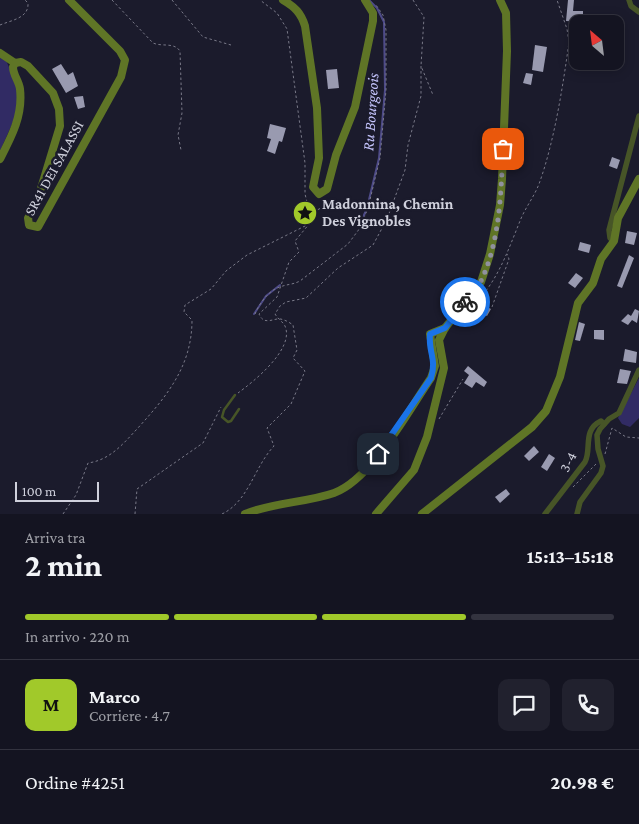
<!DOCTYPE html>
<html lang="it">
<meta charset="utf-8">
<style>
body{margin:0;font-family:"Crimson Pro",serif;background:#21212e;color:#f1f3f6;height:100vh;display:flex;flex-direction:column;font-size:19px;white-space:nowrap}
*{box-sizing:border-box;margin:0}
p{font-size:16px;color:#9d9ea5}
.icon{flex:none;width:28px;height:28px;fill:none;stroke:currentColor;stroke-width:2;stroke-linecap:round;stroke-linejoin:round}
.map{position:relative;height:514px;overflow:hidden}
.drawer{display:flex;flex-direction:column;background:#141421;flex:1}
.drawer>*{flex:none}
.needle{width:32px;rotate:332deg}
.tools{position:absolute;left:569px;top:15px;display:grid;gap:10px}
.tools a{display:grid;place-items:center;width:55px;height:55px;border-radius:10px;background:#141421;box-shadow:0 2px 12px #0003,0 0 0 1px #33333f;font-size:25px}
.scale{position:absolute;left:15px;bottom:12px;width:84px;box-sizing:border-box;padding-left:5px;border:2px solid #cfd0dc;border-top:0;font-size:14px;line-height:18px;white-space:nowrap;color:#cfd0dc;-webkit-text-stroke:4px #1b1b2c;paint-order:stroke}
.pin{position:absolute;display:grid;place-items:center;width:42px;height:42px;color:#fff;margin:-21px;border-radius:10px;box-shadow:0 2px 8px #0006}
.courier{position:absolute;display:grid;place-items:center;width:50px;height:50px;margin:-25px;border:4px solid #1a73e8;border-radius:50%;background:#fff;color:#222;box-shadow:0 1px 6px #0007}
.headline em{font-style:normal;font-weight:700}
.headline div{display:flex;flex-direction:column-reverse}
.headline{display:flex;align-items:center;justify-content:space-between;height:85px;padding:0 25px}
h1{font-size:32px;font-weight:700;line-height:38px}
.bar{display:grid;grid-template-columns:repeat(4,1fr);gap:8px 5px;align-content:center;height:60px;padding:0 25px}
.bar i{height:6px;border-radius:4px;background:#33333f}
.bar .active{background:#a1c92a}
.bar p{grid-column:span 4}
.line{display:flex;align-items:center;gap:12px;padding:0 25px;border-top:1px solid #33333f}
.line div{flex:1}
.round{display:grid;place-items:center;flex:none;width:52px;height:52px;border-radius:10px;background:#21212e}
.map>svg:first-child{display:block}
.green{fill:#312b64}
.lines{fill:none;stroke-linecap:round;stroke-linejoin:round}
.stream{stroke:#4e4b89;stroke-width:2}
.building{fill:#999ab0}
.path{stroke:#797988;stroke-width:1;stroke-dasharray:2.5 2.5;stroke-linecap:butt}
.lane{stroke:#475527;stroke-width:2.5}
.street{stroke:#475527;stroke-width:5.5}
.secondary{stroke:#5f7526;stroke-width:8}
.done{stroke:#90919e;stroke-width:5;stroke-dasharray:0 9}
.route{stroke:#1a73e8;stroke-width:6}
.labels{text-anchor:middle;stroke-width:5;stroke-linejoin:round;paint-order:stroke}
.street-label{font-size:15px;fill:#cfd0dc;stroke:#1b1b2c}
.poi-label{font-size:15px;font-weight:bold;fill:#cfd0dc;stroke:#1b1b2c;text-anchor:start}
.water-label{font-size:16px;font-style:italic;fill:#c3c3fb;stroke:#1b1b2c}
</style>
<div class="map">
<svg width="639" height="514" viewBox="0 0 639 514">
<rect width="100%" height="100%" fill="#1b1b2c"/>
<g class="green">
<path d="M0 56 6 60 18 89 17 113 0 151Z"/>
<path d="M639 378V418L630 427 622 424 618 418Z"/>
</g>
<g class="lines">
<g class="stream">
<path d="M359 227 367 208 379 158 385 90 384 22 377 8 369 0"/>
<path d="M254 314 266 296 280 285"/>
</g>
</g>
<g class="building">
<path d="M568 0H574L573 11H583V22L566 21Z"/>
<path d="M535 45 547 47 543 72 532 70Z"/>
<path d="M61 64 68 75 73 72 78 86 66 93 52 69Z"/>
<path d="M337 69 339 88 328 89 326 70Z"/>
<path d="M526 73 533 74 531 85 523 83Z"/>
<path d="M83 96 85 107 78 109 74 97Z"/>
<path d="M270 124 286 128 282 142 279 141 275 154 267 151 271 139 267 138Z"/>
<path d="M612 157 620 160 617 169 609 166Z"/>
<path d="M627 231 637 233 634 245 625 243Z"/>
<path d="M580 242 591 245 589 253 578 250Z"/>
<path d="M629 255 634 258 622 288 617 286Z"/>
<path d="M576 273 583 278 575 288 568 283Z"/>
<path d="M482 304 491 309 487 316 477 311Z"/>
<path d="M635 309 639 311 637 323 632 320 628 325 621 321 628 314 631 316Z"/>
<path d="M579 322 585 324 580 341 575 340Z"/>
<path d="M594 330H604V340L594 339Z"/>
<path d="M625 349 637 352 636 363 623 361Z"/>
<path d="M468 366 487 382 484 387 476 382 472 388 464 383 469 375 464 371Z"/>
<path d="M620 369 631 371 627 384 617 383Z"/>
<path d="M534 446 539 452 529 461 524 456Z"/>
<path d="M549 454 555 458 547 471 541 467Z"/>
<path d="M506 489 510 494 500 503 495 497Z"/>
</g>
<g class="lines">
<g class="path">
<path d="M112 0 153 43C162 47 174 42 180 51L182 113 178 135 181 150"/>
<path d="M172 0 203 37 231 45"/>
<path d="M413 0 424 17 421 66"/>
<path d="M0 25C12 20 29 18 28 3L25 0"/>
<path d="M313 211C320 210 327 205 325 198"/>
<path d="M492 307 509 259 507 254"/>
<path d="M469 309C496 286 507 253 520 221 525 208 534 197 539 184 554 143 563 86 569 42L567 29 557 0"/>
<path d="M255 314C259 304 269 290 280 287 287 284 292 285 300 281L348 244 360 228 368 208 380 158 386 90V30L383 15 376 5"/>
<path d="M238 393C253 382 295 349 285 326 283 322 278 319 275 314L280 306 286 302 306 298 338 268 373 245 387 219 405 170 408 145 421 96V66L433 95"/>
<path d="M439 419 463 379"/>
<path d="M605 454 612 428 626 437 639 438"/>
<path d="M573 487 596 464"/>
<path d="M63 514 76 495 88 463C110 460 123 444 137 429 167 396 192 366 192 320L184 312 185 305 211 289 226 271 247 255 307 225"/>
<path d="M135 514 137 489 203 443 221 407"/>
<path d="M222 514C249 501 254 467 274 446L267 428 291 404 305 371 293 358 297 350 293 325C289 322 282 318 277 319 268 321 263 323 259 314L277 297 289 262 299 252 295 241 310 223 312 211 308 206 305 194V163L287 29 277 13 260 0"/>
</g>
<path class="lane" d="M235 395 224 410 222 417 228 422 231 421 239 409"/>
<g class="street">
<path d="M629 0 631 6 639 12"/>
<path d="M614 241 610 238 609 230 639 116"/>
<path d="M545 514 585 462C592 449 582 430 601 421L604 424"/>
<path d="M577 514 580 502 601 473 603 466 598 449 597 435 600 429 609 419 619 413 639 370"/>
</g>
<g class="secondary">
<path d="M283 0C295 7 301 13 305 26L317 108 319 158 313 187 319 194 327 189 336 155 355 107 373 21V13L365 0"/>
<path d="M0 53 15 63"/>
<path d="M0 159C12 136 23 115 20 89 19 81 13 75 13 67L15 63 21 62 28 66 53 93 59 109 60 126 36 205 28 218 29 225 38 227 121 77 125 60 120 51 69 0"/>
<path d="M245 514C274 502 305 503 334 493 372 479 408 411 431 378L435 366 430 334 445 328"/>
<path d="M376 514 414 470 427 437 444 368 439 340 445 328 481 282 490 254 500 205 502 179 507 51 506 13 500 0"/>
<path d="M422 514 532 427 546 411 560 377 578 303 593 283 601 259 614 241 618 218 639 179"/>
</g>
</g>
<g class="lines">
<path class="done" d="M465 302C470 295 477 288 481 281 500 241 501 192 503 149"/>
<path class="route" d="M378 454 431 378C437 359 428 352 430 334L445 328 465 302"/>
</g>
<defs>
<g id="sight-disc" transform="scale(1.25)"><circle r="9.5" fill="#a1c92a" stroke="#1b1b2c"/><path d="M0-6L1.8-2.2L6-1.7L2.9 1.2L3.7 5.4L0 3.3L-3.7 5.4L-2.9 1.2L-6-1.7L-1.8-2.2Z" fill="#111"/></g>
</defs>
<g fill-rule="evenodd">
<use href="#sight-disc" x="305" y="213"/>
</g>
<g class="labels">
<g class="street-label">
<text transform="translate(54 168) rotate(-61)" y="5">SR41 DEI SALASSI</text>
<text transform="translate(568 462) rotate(-63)" y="5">3-4</text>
</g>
<g class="poi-label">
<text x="322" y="209">Madonnina, Chemin<tspan x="322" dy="17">Des Vignobles</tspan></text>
</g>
<g class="water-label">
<text transform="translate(370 112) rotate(-86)" y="6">Ru Bourgeois</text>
</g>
</g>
</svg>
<div class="tools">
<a><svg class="needle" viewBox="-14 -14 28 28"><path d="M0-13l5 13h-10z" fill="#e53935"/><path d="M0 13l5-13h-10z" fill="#9d9ea5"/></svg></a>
</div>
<div class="scale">100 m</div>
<div class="pin" style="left:503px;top:149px;background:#ea580c"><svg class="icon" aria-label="bag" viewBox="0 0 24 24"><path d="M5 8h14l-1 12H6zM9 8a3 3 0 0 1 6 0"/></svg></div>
<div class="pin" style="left:378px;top:454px;background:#1f2937"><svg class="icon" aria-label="home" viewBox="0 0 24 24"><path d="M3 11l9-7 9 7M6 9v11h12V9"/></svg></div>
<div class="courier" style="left:465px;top:302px"><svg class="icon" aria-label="bike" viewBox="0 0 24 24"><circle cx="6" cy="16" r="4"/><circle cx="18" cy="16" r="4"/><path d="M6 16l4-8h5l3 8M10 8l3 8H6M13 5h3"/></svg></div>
</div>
<section class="drawer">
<div class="headline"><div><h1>2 min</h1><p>Arriva tra</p></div><em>15:13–15:18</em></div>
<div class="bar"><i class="active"></i><i class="active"></i><i class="active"></i><i></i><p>In arrivo · 220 m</p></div>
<div class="line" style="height:90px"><b class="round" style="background:#a1c92a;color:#111">M</b><div><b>Marco</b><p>Corriere · 4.7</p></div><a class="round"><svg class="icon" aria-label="chat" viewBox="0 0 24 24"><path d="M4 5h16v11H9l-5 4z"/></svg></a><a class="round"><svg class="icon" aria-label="phone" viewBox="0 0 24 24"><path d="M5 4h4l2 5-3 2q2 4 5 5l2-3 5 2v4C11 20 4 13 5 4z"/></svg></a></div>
<div class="line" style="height:65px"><div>Ordine #4251</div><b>20.98 €</b></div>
</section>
